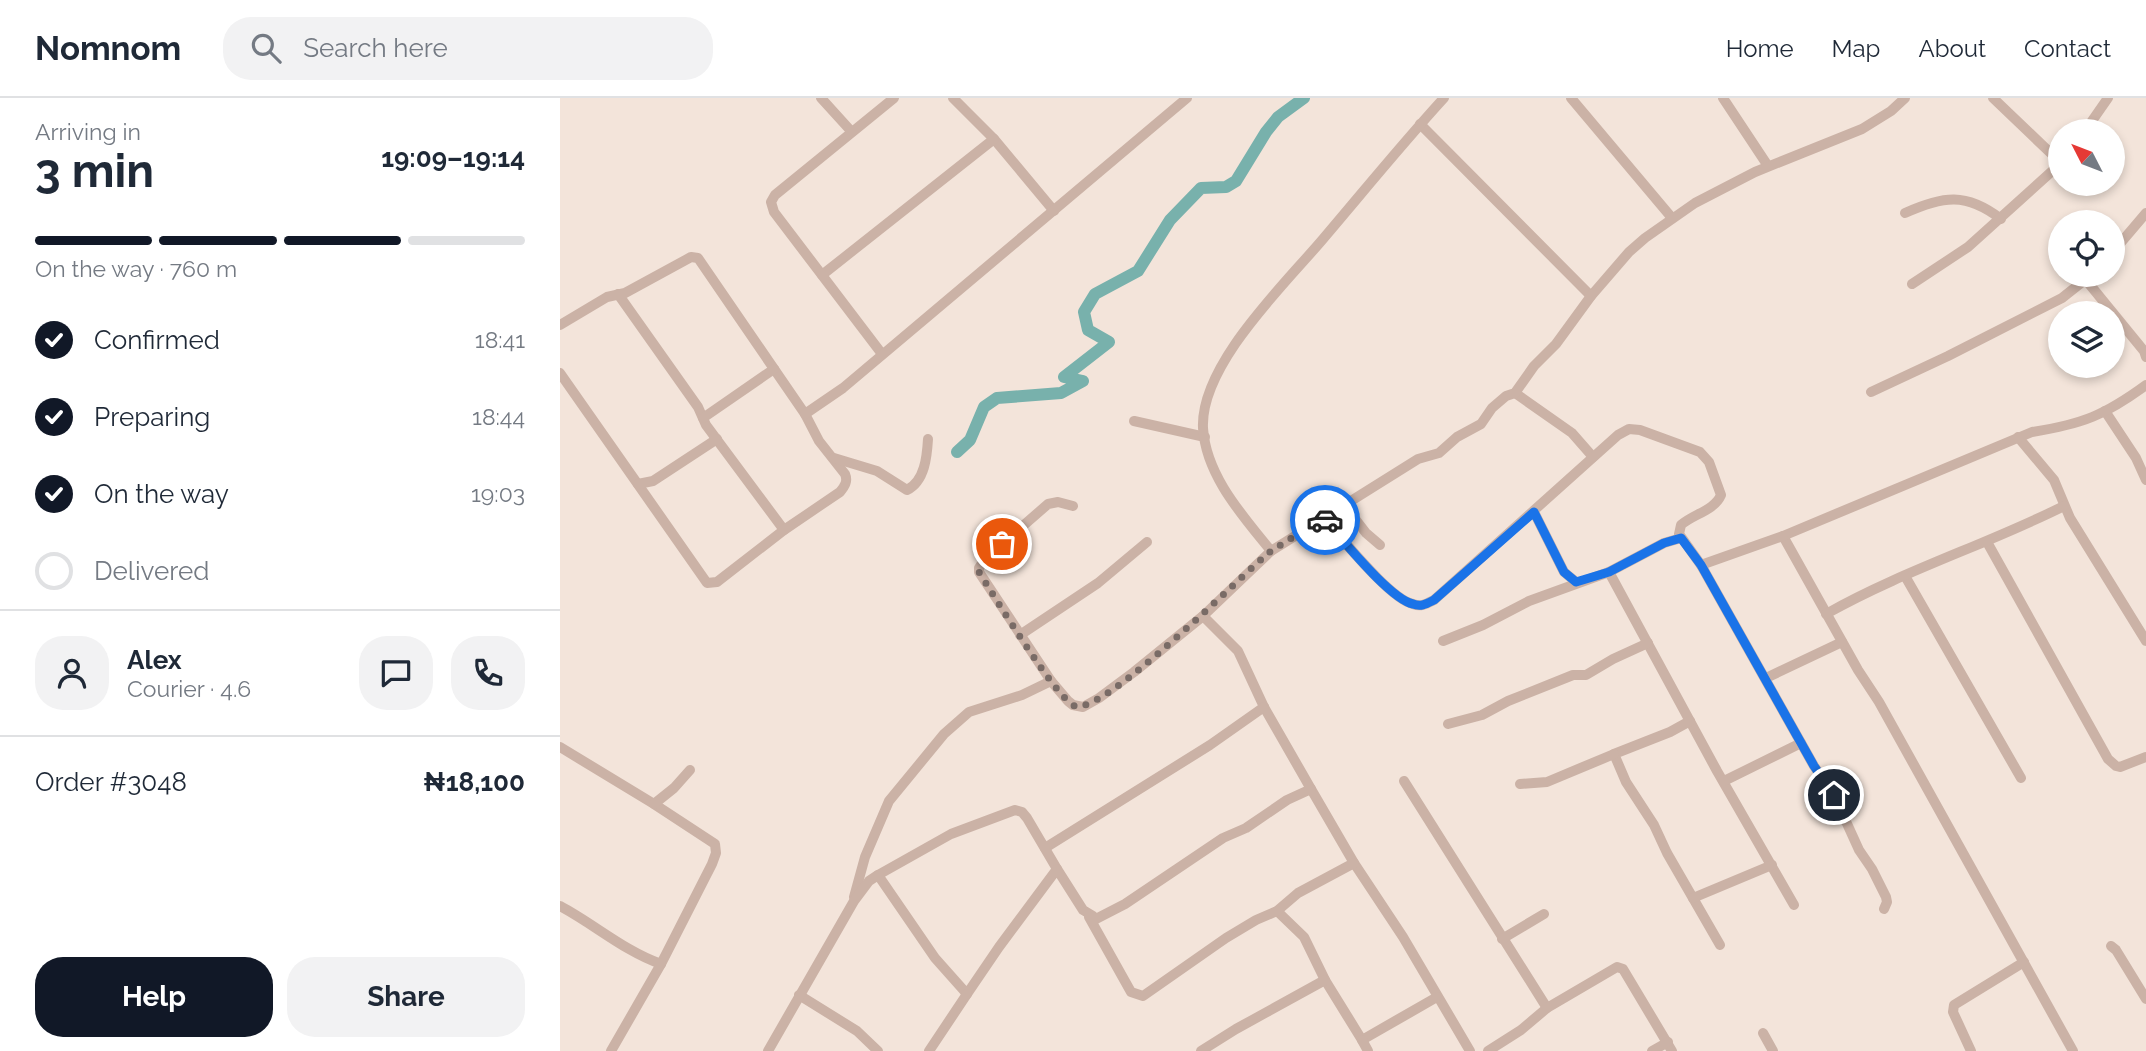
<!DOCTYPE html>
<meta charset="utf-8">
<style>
body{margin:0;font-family:Raleway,sans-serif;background:#f2f2f3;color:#1f2937;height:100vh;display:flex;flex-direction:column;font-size:26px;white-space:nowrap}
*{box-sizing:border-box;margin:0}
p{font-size:23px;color:#747a83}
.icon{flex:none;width:38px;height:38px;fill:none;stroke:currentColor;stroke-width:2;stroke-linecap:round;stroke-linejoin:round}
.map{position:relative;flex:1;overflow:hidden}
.side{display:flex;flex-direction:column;background:#fff;width:560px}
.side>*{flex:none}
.needle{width:46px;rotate:312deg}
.buttons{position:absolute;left:1488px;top:21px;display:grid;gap:14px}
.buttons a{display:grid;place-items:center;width:77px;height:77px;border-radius:50%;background:#fff;box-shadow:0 4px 10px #0003;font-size:35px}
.pin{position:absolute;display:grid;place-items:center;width:60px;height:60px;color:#fff;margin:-30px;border:4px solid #fff;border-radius:50%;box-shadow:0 2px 7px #0007}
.courier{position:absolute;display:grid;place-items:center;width:70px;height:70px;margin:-35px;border:5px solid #1a73e8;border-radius:50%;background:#fff;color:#222;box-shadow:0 2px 9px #0007}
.overview em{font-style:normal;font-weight:700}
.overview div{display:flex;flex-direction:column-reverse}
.overview{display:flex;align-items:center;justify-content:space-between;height:119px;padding:0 35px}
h1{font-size:46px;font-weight:700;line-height:52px}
.bar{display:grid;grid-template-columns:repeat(4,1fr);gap:10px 7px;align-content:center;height:84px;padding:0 35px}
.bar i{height:9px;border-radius:5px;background:#e0e1e3}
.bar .active{background:#111827}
.bar p{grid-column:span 4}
.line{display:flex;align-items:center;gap:18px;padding:0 35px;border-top:2px solid #e0e1e3}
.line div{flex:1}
.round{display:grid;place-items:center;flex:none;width:74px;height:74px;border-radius:28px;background:#f2f2f3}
ol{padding:0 35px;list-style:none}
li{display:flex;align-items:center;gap:21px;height:77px}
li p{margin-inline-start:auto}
li .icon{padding:7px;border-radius:50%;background:#111827;color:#fff;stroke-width:4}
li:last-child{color:#747a83}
li i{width:38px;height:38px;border:4px solid #e0e1e3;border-radius:50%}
.primary-button{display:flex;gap:14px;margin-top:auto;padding:14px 35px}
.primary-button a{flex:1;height:80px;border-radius:28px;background:#111827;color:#fff;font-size:28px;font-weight:700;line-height:80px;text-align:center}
.primary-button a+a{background:#f2f2f3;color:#1f2937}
header{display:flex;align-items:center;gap:42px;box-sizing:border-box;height:98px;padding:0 35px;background:#fff;border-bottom:2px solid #e0e1e3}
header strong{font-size:33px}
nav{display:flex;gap:38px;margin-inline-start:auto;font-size:24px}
.search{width:490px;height:63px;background:#f2f2f3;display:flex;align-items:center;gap:18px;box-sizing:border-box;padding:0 24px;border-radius:28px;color:#747a83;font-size:26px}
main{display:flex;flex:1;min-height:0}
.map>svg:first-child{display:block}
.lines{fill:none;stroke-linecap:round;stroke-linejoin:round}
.river{stroke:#78b1ac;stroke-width:12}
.minor{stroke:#cbb2a6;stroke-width:10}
.done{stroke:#796b66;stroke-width:7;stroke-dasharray:0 12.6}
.route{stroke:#1a73e8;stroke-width:9}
</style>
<header>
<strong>Nomnom</strong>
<div class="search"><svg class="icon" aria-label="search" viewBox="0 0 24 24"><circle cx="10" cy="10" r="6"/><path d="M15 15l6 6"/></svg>Search here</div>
<nav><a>Home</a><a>Map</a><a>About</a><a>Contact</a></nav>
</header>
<main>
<section class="side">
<div class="overview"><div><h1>3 min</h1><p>Arriving in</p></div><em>19:09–19:14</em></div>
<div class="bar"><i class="active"></i><i class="active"></i><i class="active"></i><i></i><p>On the way · 760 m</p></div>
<ol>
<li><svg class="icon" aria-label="check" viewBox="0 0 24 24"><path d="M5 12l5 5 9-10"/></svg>Confirmed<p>18:41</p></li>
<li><svg class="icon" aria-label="check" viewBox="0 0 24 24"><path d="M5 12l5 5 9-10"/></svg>Preparing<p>18:44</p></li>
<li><svg class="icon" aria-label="check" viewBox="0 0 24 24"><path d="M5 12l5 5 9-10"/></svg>On the way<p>19:03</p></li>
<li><i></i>Delivered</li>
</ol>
<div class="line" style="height:126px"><a class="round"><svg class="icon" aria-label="person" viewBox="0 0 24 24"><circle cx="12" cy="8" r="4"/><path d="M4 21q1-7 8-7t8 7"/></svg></a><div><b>Alex</b><p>Courier · 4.6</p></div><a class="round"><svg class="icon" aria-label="chat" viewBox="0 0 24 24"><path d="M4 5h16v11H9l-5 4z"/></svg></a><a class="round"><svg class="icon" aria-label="phone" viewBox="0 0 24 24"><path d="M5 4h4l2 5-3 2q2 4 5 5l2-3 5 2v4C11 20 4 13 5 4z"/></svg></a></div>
<div class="line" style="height:91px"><div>Order #3048</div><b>₦18,100</b></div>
<div class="primary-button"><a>Help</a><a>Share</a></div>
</section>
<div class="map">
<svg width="1586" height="953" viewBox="0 0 1586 953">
<rect width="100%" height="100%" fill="#f3e4da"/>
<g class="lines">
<path class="river" d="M397 354 410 342 424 309 437 300 501 295 523 283 504 279 549 244 528 232 524 214 535 196 578 173 610 122 641 90 666 89 676 83 706 34 718 19 744 0"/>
<g class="minor">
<path d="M261 0 291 33"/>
<path d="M393 0 434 41 494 113"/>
<path d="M1011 0 1112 120"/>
<path d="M1163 0 1208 68"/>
<path d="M1433 0 1500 64"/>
<path d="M860 26 1031 198"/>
<path d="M1525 33 1548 0"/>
<path d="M1345 115C1383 98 1406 94 1441 121"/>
<path d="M1552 155 1586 115"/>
<path d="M262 177 434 41"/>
<path d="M1526 182 1584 253 1586 259"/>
<path d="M1352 186 1408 149 1500 66"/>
<path d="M58 196 138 309 146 327 224 432"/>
<path d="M0 227 47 199 65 195 131 159 138 160 245 316 259 343 285 376C288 383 285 388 280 394L224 432 157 484 147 485 0 275"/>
<path d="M322 256 214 114 211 104 215 97 334 0"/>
<path d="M1311 294 1388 258 1502 200 1531 177"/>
<path d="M955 295 1012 335 1033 359"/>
<path d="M1545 313 1576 360 1586 382"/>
<path d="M245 316 283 290 627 0"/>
<path d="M143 320 214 271"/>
<path d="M574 323 645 339"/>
<path d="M1458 339 1494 382 1510 420 1586 543"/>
<path d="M274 360 317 373 347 392C365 383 367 358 368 341"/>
<path d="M78 386 93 383 157 341"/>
<path d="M513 408 498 404 488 406 425 461 419 470V474L491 583 508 603 513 607 523 609 539 600 574 574 643 518 711 453 858 361 879 355 897 339 921 326 932 310 946 298 955 295 974 268 996 246 1031 198 1069 154 1085 140 1135 105 1195 74 1302 31 1331 13 1345 0"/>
<path d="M785 408 806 435 820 447"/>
<path d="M974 414 1004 474 1016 484"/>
<path d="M765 422C783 441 830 501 853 506 861 509 866 506 874 502L1058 337 1069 331 1080 332 1140 354 1149 364 1161 397C1154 413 1133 416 1121 427L1119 436 1141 467 1254 668 1274 697 1299 752 1312 771 1326 799 1327 804 1324 811"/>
<path d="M1223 438 1298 572 1319 604 1513 953"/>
<path d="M1427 444 1548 661 1556 668 1560 669 1586 659"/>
<path d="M711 453C683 418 646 378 643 330 640 267 725 186 763 141 803 94 842 46 884 0"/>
<path d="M1141 467 1223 438 1472 334C1523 326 1545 317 1586 287"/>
<path d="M1049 474 1157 673 1234 807"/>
<path d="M1345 478 1461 680"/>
<path d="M1266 516C1342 473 1426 447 1504 408"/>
<path d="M643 518 678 553 704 609 751 691 794 765 843 839 910 953"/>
<path d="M460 537 538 485 587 444"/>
<path d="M883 543 923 527 969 503 1049 474 1104 445 1121 440"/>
<path d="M1206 580 1282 544"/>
<path d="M1130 623 1110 634 1054 656 1066 684 1094 727 1107 755 1160 847"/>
<path d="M888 626 922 617 948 603 1013 577H1026L1053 561 1088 545"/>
<path d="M0 649 94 706 155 746 156 755 152 766 101 866"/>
<path d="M844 683 987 910"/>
<path d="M1164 683 1241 645"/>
<path d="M960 686 987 684 1054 656"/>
<path d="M94 706 114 690 130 672"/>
<path d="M485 750 650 647 704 609"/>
<path d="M318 777 391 736 455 712 462 714 467 720 497 771"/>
<path d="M294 799 305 759 329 703 384 636 409 614 462 597 491 583"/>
<path d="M1133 800 1212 767"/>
<path d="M0 808C34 826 64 853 101 866L51 953"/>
<path d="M717 813 744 839 765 882 802 942 877 899"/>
<path d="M529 819 571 894 583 898 666 840 696 822 717 813 738 795 794 765"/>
<path d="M942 841 984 816"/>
<path d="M1551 848 1556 852 1586 901"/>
<path d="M239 897 297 933 318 953"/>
<path d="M1203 935 1213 953"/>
<path d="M802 942 808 953"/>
<path d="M208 953 294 803 309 783 318 777 375 860 407 896 439 849 497 771 523 812 533 818 532 823 565 806 663 740 686 730 727 702 751 691"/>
<path d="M369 953 407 896"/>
<path d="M641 953 676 931 765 882"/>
<path d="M928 953 961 932 987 910 1057 869 1063 871 1112 953"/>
<path d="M1092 953 1108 944"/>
<path d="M1411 953 1393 914 1394 907 1464 864"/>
</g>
</g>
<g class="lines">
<path class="done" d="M442 446C433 454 420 462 419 474 432 495 498 603 515 608 545 616 681 477 710 454 721 446 753 427 765 422"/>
<path class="route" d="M765 422C783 442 830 501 853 506 861 509 866 506 874 502L974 414 1004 474 1016 484 1049 474 1104 445 1121 440 1141 467 1254 668 1274 697"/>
</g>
</svg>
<div class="buttons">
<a><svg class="needle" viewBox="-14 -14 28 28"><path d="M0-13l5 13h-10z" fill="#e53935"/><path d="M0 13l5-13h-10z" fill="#747a83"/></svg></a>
<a><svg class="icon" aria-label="locate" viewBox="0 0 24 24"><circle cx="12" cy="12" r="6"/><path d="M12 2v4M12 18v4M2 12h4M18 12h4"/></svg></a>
<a><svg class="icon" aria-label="layers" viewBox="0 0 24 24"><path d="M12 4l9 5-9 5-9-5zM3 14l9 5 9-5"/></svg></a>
</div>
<div class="pin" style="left:442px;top:446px;background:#ea580c"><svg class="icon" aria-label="bag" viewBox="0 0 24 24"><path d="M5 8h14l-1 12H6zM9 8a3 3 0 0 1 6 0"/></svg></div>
<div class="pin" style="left:1274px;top:697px;background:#1f2937"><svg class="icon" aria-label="home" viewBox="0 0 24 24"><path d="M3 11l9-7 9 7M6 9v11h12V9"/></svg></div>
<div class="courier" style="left:765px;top:422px"><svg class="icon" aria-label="car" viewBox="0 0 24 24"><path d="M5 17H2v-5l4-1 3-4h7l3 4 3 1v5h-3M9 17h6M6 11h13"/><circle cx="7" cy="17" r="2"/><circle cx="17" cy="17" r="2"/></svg></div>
</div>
</main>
